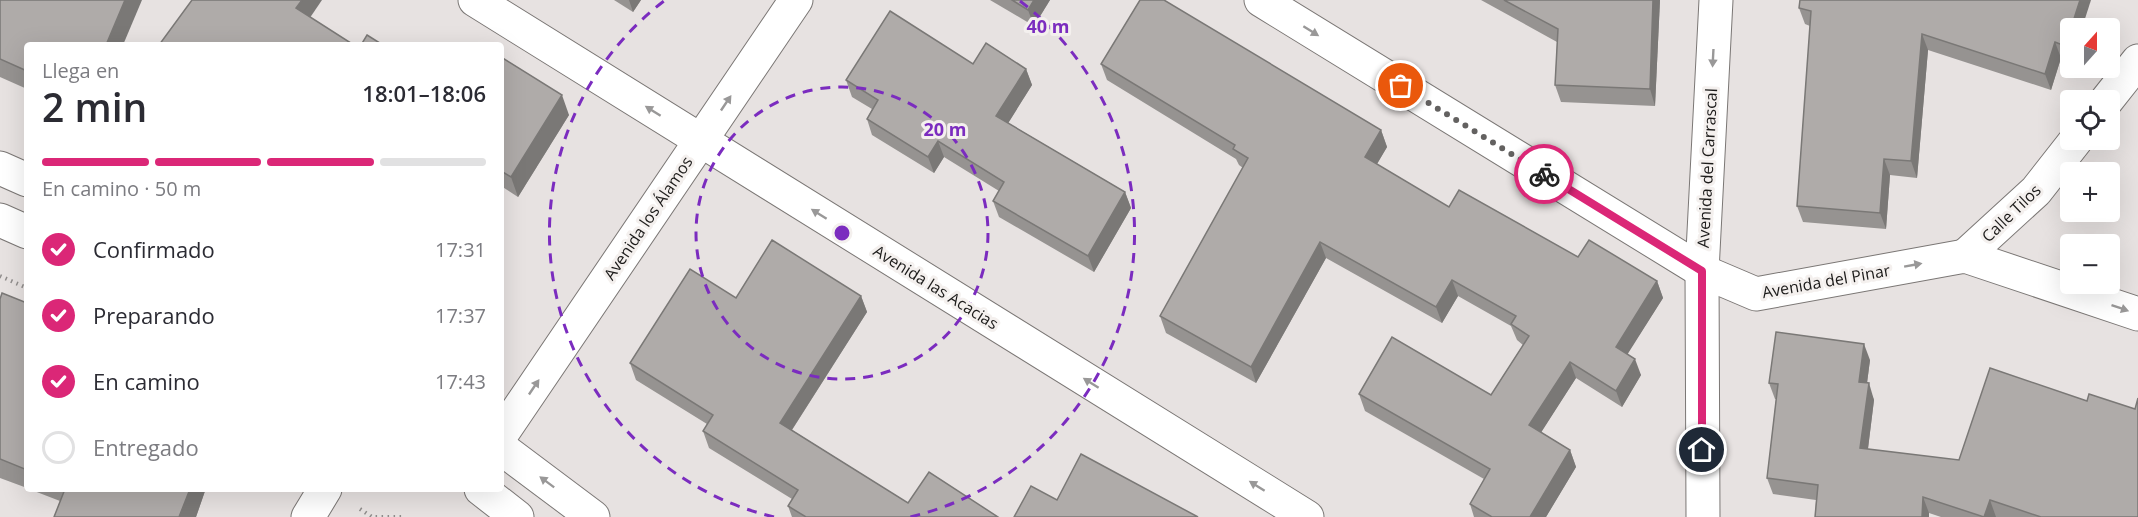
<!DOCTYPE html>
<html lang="es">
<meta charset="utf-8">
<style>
body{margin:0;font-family:"Open Sans",sans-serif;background:#f2f2f3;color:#2b2b33;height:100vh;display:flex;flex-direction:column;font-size:22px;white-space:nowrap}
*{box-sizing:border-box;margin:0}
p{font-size:20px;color:#7c7c81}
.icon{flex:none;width:33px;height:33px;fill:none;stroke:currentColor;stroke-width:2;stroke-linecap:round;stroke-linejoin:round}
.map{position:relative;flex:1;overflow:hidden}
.panel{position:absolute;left:24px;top:42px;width:480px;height:450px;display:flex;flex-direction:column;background:#fff;border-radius:6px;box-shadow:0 6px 24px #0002}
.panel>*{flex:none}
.needle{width:39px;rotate:21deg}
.fabs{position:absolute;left:2060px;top:18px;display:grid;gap:12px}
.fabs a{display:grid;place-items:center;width:60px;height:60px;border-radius:6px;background:#fff;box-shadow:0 6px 24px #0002;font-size:30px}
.pin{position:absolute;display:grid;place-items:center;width:51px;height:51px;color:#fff;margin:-26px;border:3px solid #fff;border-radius:50%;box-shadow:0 2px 6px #0007}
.courier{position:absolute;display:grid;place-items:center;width:60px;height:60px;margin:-30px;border:4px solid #db2777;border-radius:50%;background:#fff;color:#222;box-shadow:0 2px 8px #0007}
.headline em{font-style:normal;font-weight:600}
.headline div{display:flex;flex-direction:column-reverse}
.headline{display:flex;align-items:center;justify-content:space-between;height:102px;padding:0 18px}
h1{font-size:39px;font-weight:600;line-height:45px}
.bar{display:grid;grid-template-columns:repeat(4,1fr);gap:9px 6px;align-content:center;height:72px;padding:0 18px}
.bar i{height:8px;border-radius:4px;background:#e1e1e2}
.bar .current{background:#db2777}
.bar p{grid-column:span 4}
ol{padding:0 18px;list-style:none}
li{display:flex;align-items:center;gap:18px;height:66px}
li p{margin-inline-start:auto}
li .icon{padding:6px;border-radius:50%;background:#db2777;color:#fff;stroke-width:4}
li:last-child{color:#7c7c81}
li i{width:33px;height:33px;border:3px solid #e1e1e2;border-radius:50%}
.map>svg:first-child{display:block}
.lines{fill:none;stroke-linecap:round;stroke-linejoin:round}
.street-casing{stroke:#7b7775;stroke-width:35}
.secondary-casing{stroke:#7b7775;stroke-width:35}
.primary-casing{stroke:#7b7775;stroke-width:35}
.path{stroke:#908d8c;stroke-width:4;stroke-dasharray:1.5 4.5;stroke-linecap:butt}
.street{stroke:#fff;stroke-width:33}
.secondary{stroke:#fff;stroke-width:33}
.primary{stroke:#fff;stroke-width:33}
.wall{fill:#969391}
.shaded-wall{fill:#7a7876}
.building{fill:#afaba9;stroke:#7a7876;stroke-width:1.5}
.oneway{fill:#999898}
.done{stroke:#636160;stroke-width:6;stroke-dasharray:0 10.8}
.route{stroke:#db2777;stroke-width:8}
.ring{fill:none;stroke:#7b2cbf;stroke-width:3;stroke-dasharray:10 8}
.labels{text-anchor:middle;stroke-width:6;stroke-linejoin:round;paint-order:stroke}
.street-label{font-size:16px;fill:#1c1b1a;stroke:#f4f0ee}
.centre{fill:#7b2cbf;stroke:#f4f0ee;stroke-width:3}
.ring-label{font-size:18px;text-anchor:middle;font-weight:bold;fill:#7b2cbf;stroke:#f4f0ee;stroke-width:6;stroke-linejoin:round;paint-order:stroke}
</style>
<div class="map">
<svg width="2138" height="517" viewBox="0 0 2138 517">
<rect width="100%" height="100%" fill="#e7e2e1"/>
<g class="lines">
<g class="street-casing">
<g id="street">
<path d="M475 0 1307 517"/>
<path d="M1261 0 1702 271 1756 294 1965 256 2138 314"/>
<path d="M2107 100 2138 61"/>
<path d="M1965 256 2036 191 2076 140"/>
<path d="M308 517 325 489"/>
<path d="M1703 517 1702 271 1716 0"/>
</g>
</g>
<g class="secondary-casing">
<path id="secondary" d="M501 435 796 0"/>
</g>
<g class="primary-casing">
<g id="primary">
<path d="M0 168 27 180"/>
<path d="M0 220 27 232"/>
<path d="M501 448 593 517"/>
<path d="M481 489 517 517"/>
</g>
</g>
<g class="path">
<path d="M0 276 27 288"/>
<path d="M360 509 372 517H405"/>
</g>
<use href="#street" class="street"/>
<use href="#secondary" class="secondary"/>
<use href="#primary" class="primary"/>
</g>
<g class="wall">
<path d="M0 0 27 45V89L0 77Z"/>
<path d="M614 0H641L633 12Z"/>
<path d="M990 0H1050L1034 26Z"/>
<path d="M1481 0H1660L1655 106 1561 102 1555 85 1557 42Z"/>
<path d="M1799 8 2070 28V62L2061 58 2051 90 1928 50 1917 178 1890 175 1886 229 1803 222 1797 206 1810 26 1805 24Z"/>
<path d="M501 57 569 115 518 197 501 186Z"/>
<path d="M973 64 1026 69 1032 85 1008 123 1125 192 1131 208 1094 272 999 217 993 201 999 191 944 157 934 173 872 135 867 119 872 109 852 97 846 80Z"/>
<path d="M1101 64 1381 130 1387 147 1377 164 1449 207 1578 257 1657 281 1663 298 1627 354 1641 375 1622 407 1576 378 1541 432 1570 450 1576 467 1546 517H1474L1470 504 1484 479 1365 411 1359 394 1491 395 1523 345 1517 340 1511 326 1458 296 1442 323 1326 258 1256 383 1166 333 1160 316 1243 168 1239 165 1236 159 1107 80Z"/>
<path d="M861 296 867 312 792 430 908 503 998 517H792L788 506 792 499 709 448 703 431 707 424 636 380 630 363Z"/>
<path d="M0 299 27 303V488L0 478Z"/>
<path d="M1870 360 1867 383 1874 400 1868 449 2138 517H1941L1929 513V517H1815L1816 500 1773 494 1767 478 1776 399H1775L1769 383Z"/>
<path d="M29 489H205V491L196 517H54L60 501Z"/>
</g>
<g class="shaded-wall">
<path d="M125 0H142L123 45H106Z"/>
<path d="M302 0H322L303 28 296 8Z"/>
<path d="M629 0H641L633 12Z"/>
<path d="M1034 0H1050L1034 26 1028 10Z"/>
<path d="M1653 0H1660L1655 106 1650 89Z"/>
<path d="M2080 0H2091L2082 28H2071Z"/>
<path d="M2070 31V59L2065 46Z"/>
<path d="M1922 34 1928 50 1917 178 1911 161Z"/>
<path d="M2055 42 2061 58 2051 90 2045 74Z"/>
<path d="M1026 69 1032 85 1002 133 996 116Z"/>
<path d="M562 95 569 115 518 197 511 177Z"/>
<path d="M1381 130 1387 147 1371 174 1365 157Z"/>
<path d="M938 141 944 157 934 173 928 157Z"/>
<path d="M1884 159 1890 175 1886 229 1880 213Z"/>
<path d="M1125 192 1131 208 1094 272 1088 256Z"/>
<path d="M1320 242 1326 258 1256 383 1251 367Z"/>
<path d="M1452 280 1458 296 1442 323 1436 307Z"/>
<path d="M1657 281 1663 298 1622 363 1616 347Z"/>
<path d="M861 296 867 312 786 439 780 423Z"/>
<path d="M1864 344 1870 360 1865 398 1859 382Z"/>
<path d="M1635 359 1641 375 1622 407 1616 391Z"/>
<path d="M1570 362 1576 378 1535 442 1529 425Z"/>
<path d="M1869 383 1874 400 1866 464 1860 448Z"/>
<path d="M1570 450 1576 467 1546 517H1530Z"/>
<path d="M190 489H205V491L196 517H179Z"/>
<path d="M1923 497 1929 513V517H1922Z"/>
<path d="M1990 500 1996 517H1984Z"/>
</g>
<g class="building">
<path d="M0 0H125L106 45H27V71L0 59Z"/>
<path d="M192 0H302L296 8 354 45H159Z"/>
<path d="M1012 0H1034L1028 10Z"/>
<path d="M1140 0H1164L1381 130 1365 157 1449 207 1459 190 1578 257 1589 240 1657 281 1616 347 1635 359 1616 391 1570 362 1529 425 1570 450 1530 517H1492L1470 504 1490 469 1359 394 1392 337 1491 395 1529 336 1511 324 1516 316 1452 280 1436 307 1320 242 1251 367 1160 316 1248 158 1233 149 1235 145 1101 64Z"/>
<path d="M1504 0H1653L1650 89 1555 85 1558 29Z"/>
<path d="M1800 0H2080L2071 28H2070L2065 46 2055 42 2045 74 1922 34 1911 161 1884 159 1880 213 1797 206 1811 11 1799 8Z"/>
<path d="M890 11 973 64 986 43 1026 69 996 116 1125 192 1088 256 993 201 1004 182 938 141 928 157 867 119 878 100 846 80Z"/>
<path d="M367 35 383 45H361Z"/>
<path d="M501 57 562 95 511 177 501 171Z"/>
<path d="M772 240 861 296 780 423 908 503 929 472 998 517H806L788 506 798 490 703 431 713 415 630 363 690 269 736 298Z"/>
<path d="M2 293 27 303V470L0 459V299Z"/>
<path d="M1776 332 1864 344 1859 382 1869 383 1860 448 1959 460 1990 368 2087 401 2089 394 2135 409 2138 398V517H2041L1990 500 1984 517 1923 497 1922 517H1815L1818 485 1767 478 1778 384 1769 383Z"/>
<path d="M1081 454 1198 517H1014L1031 486 1057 500Z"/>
<path d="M65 489H190L179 517H54Z"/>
</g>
<defs><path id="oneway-solid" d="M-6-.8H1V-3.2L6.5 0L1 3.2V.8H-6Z" transform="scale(1.5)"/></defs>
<g class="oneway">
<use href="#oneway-solid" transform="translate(1311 31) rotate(32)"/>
<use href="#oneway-solid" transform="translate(1713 58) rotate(93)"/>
<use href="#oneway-solid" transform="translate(726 103) rotate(-56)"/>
<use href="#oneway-solid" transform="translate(653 111) rotate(-148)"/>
<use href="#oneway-solid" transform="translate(819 214) rotate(-148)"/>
<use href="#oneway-solid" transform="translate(1913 265) rotate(-10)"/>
<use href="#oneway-solid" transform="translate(2120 308) rotate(19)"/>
<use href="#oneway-solid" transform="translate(1091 383) rotate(-148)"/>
<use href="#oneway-solid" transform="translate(534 387) rotate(-56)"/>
<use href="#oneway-solid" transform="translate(547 482) rotate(-143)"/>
<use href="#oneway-solid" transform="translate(1257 486) rotate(-148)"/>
</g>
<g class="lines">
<path class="done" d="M1401 86 1544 174"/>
<path class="route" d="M1544 174 1702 271V450"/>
</g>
<g class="ring">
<circle cx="842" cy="233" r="146"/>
<path d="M774 517A292 292 0 0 1 664 1M1020 1A292 292 0 0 1 910 517"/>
</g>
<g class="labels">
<g class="street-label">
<text transform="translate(1707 168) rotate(-87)" y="6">Avenida del Carrascal</text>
<text transform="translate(2011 213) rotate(-44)" y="6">Calle Tilos</text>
<text transform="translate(648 218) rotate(-56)" y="6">Avenida los Álamos</text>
<text transform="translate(1826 281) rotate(-10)" y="6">Avenida del Pinar</text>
<text transform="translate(936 287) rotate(32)" y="6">Avenida las Acacias</text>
</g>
</g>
<circle cx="842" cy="233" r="9" class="centre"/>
<g class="ring-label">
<text x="1048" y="33">40 m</text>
<text x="945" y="136">20 m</text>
</g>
</svg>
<div class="fabs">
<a><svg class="needle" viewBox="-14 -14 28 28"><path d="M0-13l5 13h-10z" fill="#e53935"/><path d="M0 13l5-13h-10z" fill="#7c7c81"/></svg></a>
<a><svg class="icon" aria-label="locate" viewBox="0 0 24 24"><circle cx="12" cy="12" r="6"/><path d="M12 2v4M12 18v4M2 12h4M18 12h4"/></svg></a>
<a>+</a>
<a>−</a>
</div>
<div class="pin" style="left:1401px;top:86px;background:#ea580c"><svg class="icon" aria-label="bag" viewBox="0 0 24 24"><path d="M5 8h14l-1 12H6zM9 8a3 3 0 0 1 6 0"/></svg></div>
<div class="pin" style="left:1702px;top:450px;background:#1f2937"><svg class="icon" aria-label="home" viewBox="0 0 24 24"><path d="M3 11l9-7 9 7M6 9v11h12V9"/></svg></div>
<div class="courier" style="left:1544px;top:174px"><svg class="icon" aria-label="bike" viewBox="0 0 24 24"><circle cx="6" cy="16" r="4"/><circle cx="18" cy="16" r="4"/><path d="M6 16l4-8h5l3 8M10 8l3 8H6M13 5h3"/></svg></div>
<section class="panel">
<div class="headline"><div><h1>2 min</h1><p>Llega en</p></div><em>18:01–18:06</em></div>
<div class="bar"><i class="current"></i><i class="current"></i><i class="current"></i><i></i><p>En camino · 50 m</p></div>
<ol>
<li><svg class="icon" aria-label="check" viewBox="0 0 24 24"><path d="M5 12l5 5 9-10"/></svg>Confirmado<p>17:31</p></li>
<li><svg class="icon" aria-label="check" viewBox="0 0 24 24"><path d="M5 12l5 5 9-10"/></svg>Preparando<p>17:37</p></li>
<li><svg class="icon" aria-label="check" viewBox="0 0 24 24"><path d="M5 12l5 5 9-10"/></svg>En camino<p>17:43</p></li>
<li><i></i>Entregado</li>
</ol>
</section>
</div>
